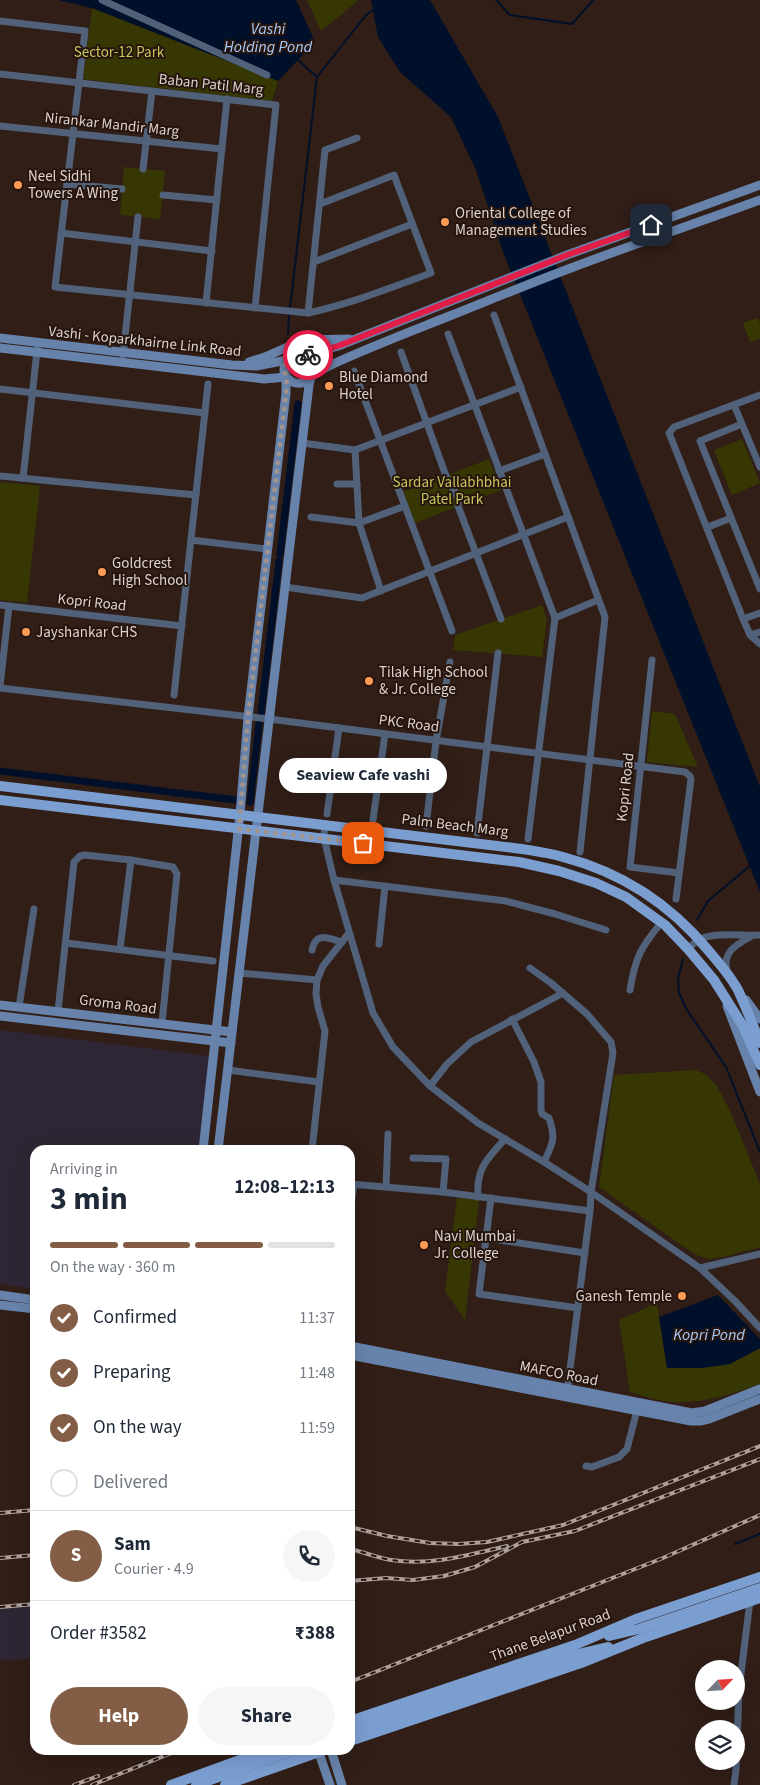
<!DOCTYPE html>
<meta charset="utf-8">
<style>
body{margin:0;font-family:"Source Sans 3",sans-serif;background:#f6f6f7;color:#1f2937;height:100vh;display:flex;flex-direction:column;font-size:19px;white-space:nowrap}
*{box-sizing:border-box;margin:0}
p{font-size:16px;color:#747a83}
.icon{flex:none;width:28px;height:28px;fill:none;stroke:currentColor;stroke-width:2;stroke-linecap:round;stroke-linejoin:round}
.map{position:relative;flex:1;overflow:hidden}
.drawer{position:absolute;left:30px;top:1145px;width:325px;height:610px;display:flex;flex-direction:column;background:#fff;border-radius:15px;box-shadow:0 5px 20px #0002}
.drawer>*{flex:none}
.needle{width:32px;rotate:65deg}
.controls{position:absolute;left:695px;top:1660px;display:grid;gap:10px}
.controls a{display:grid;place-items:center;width:50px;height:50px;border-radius:50%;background:#fff;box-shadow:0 5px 20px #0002;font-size:25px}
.pin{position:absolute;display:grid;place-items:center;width:42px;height:42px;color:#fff;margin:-21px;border-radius:10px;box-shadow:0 2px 8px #0006}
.courier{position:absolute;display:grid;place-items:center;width:50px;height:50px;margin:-25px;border:4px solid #e11d48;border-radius:50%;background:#fff;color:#222;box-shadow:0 1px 6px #0007}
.bubble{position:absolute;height:35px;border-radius:18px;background:#fff;box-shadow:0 5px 20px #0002;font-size:16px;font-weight:700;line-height:35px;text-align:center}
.overview em{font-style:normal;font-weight:700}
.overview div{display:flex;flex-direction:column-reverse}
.overview{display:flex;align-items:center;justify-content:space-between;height:85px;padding:0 20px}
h1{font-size:32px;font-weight:700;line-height:38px}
.bar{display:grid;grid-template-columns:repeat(4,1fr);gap:8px 5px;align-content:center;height:60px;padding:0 20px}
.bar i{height:6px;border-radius:4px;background:#e0e1e3}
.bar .current{background:#835d45}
.bar p{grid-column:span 4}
.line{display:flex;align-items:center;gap:12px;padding:0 20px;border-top:1px solid #e0e1e3}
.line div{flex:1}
.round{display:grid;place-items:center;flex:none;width:52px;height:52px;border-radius:26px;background:#f6f6f7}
ol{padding:0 20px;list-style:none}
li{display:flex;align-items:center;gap:15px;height:55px}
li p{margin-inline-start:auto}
li .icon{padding:5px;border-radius:50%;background:#835d45;color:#fff;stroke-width:4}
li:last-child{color:#747a83}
li i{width:28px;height:28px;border:2px solid #e0e1e3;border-radius:50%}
.primary-button{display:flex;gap:10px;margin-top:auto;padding:10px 20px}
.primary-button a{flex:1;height:58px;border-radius:30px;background:#835d45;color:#fff;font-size:20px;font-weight:700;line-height:58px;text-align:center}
.primary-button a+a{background:#f6f6f7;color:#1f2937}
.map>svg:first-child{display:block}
.commercial{fill:#2f2635}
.green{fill:#373703}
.water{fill:#00102a}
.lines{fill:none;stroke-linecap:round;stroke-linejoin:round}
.stream{stroke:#00102a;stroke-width:2}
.canal{stroke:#00102a;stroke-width:7}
.minor{stroke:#506179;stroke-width:7}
.secondary{stroke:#6883ab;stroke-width:9}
.primary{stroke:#7b9ed1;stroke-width:10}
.rail-casing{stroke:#ada09a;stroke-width:4}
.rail{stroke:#26150e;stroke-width:2;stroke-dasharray:5.5;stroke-linecap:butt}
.done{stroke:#a1938d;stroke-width:5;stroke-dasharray:0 9}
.route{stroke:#e11d48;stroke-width:6}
.poi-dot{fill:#fe9c57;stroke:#26150e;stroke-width:2}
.labels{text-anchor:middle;stroke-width:4;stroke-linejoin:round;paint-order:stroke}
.park-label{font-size:15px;fill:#c3c65b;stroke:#26150e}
.street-label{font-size:15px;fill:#ded2cd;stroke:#26150e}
.poi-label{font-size:15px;fill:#ded2cd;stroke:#26150e;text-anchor:start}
.water-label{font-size:16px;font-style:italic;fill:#a6cbfb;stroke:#26150e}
</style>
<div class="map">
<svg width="760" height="1785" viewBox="0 0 760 1785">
<rect width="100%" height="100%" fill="#301e17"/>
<g class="commercial">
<path d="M0 1030 210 1056 199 1150H35V1289L0 1284Z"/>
<path d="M35 1605V1658L0 1661V1607Z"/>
</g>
<g class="green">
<path d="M307 0H359L321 31Z"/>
<path d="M92 8 278 81 272 101 83 79Z"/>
<path d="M124 167 165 171 160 219 120 215Z"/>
<path d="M758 318 760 324V339L750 342 743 323Z"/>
<path d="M742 439 760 483 732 495 714 450Z"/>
<path d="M489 459 501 490 415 523 403 492Z"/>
<path d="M0 482 40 486 27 603 0 600Z"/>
<path d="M542 605 547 620 542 657 453 650 455 635Z"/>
<path d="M652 711 675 714 698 767 647 762Z"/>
<path d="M696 1070 707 1075 718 1088 732 1115 760 1184V1247L728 1256 709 1259 694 1254 599 1187 614 1075Z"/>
<path d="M457 1198 479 1200 465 1320 445 1291Z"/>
<path d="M657 1303 667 1368 730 1364 760 1348V1384C730 1395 696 1406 664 1401 653 1399 641 1395 630 1392L619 1320Z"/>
</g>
<g class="water">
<path d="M58 0H296L315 42 278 81 92 8Z"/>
<path d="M371 0H430L498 117 760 787V892L503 252 476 170 451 117 400 72 378 37Z"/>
<path d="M718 1295 760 1339V1348L730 1364 702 1368H667L659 1317Z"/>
</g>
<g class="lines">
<g class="stream">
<path d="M496 0 510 15 572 24 593 0"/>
<path d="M298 60 317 77"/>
<path d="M290 308 317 77 366 15 373 10"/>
<path d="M288 333 289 313"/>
<path d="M697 920 708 901 751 865"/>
<path d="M683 959 678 978 679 993 687 1010 726 1067 760 1152"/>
<path d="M735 1544 760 1534"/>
</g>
<g class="canal">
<path d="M280 554 298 404"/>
<path d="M261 713 279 561"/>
<path d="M0 771 236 800"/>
<path d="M250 802 259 724"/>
</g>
<g class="minor">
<path d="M102 0 267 75"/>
<path d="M0 21 85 31 55 287 308 313C350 304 390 288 431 273L394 175 320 204"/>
<path d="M0 74 276 105 255 308"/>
<path d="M0 126 222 149"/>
<path d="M143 169 152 91"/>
<path d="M67 184 122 189"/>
<path d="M163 195 217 200"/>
<path d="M61 233 212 251"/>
<path d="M314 262 412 224"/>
<path d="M206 303 227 99"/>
<path d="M308 313 325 150 357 138"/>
<path d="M494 315 605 617 580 852"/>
<path d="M448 334 555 618 528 839"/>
<path d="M401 352 446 476 458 498V506L501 619"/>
<path d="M123 355 138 217"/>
<path d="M354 371 452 631"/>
<path d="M0 389 205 413"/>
<path d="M760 395 674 427 669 433 743 619 760 613"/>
<path d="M734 405 760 467"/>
<path d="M742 424 700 441 760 589"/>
<path d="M302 443 355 450 521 387"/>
<path d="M355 450 359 523 381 591"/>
<path d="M499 471 545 454"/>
<path d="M0 476 196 495"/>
<path d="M23 478 38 342"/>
<path d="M337 484H357"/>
<path d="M311 517 359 523 405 506"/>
<path d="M708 527 731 518"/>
<path d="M191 540 267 549"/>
<path d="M285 587 362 598 568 517"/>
<path d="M0 605 182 626"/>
<path d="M555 618 598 600"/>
<path d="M743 619 750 635 760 644"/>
<path d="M750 635 760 632"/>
<path d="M652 660 630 867 679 873"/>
<path d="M0 686 9 606"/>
<path d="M0 688 269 719 685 772 690 776 691 779 676 899"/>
<path d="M174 695 208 384"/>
<path d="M327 814 339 728"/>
<path d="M373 820 385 734"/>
<path d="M325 824 324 838 334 880 373 1013 393 1047 430 1086 478 1123 544 1162 591 1192 700 1268 760 1254"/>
<path d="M426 826 436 741 450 662"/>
<path d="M477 833 498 653"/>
<path d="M334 880 506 901 555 914 606 930"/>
<path d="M66 943 213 961"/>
<path d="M379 944 385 886"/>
<path d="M120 949 131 860"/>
<path d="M688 949C692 945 696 941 700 939 716 932 743 936 760 935"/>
<path d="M312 950C316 931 328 938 342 942"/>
<path d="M530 968 551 983 587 1014 611 1042 613 1053 591 1192 590 1211 567 1393"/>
<path d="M727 971C722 952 736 945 750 937"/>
<path d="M239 973 317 980"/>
<path d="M630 990C635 958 641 947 661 923"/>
<path d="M19 1007 34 909"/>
<path d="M58 1011 74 862 80 856 85 855 131 860 173 867 177 874 162 1023"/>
<path d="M512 1019 534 1062 541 1082V1110L542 1114 549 1118C556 1139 553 1143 544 1162"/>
<path d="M228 1070 319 1082"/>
<path d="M430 1086 447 1064 471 1042 563 993"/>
<path d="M312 1150 325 1031 318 1007 316 994 317 980 323 966 349 933"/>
<path d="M413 1158 446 1159 443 1192"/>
<path d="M350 1184 443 1192 590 1211"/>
<path d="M386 1187 388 1134"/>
<path d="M478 1197C476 1168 487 1159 505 1139"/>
<path d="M491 1198 479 1294 578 1308"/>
<path d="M350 1210 354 1185"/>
<path d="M486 1238 585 1253"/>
<path d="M700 1268 735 1301 760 1328"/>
<path d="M586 1466 592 1467 619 1457 627 1449 637 1410"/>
<path d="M734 1785 736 1770 739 1690 750 1601"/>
</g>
<g class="secondary">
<path d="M0 338 232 365 256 366 287 360"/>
<path d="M0 348 264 379 286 377"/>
<path d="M304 356 338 346 567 255 760 185"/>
<path d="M249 362 265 357 303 340 349 339"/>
<path d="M746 1000 760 1019"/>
<path d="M0 1005 232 1032"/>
<path d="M727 1006 760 1092"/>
<path d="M0 1016 231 1043"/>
<path d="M203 1150 240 814 248 717 286 393V377"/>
<path d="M218 1150 309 385C310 380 313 373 313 367 311 354 295 350 287 360 285 363 284 367 284 371 286 380 296 386 304 382 308 380 310 377 313 375 319 371 326 367 333 364 372 346 412 331 452 315 492 299 531 283 571 268 634 244 697 223 760 200"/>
<path d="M0 1295 35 1300"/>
<path d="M0 1305 35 1309"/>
<path d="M350 1346 692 1413 705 1411 760 1389"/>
<path d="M350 1355 691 1421H700L709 1419 760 1399"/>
<path d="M318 1750 330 1785"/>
<path d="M331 1750 342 1785"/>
</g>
<g class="primary">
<path d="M0 786 522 849C535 851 549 853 563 857 620 872 670 904 708 950 719 963 730 975 738 990 746 1007 753 1025 760 1043"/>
<path d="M0 800 519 862 559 871 596 883 626 897 665 925 688 949 714 980 743 1026 760 1065"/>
<path d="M609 1636 639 1629 760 1588"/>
<path d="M350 1721 575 1645 636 1619 760 1577"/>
<path d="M350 1731 578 1654 608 1647"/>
<path d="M350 1741 581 1663 643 1638 760 1598"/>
<path d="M171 1785 267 1750"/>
<path d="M196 1785 295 1750"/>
<path d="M225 1785 325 1750"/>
</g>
<g class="rail-casing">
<g id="rail">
<path d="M0 1513 35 1510"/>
<path d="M350 1527 387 1536 430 1543 458 1544 487 1542 563 1525 760 1446"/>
<path d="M350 1549C364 1552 378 1558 391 1560 432 1566 468 1555 507 1546"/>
<path d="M0 1558 35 1555"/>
<path d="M350 1581 386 1578 413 1580 444 1576 475 1567 522 1542 575 1531 760 1459"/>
<path d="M0 1607 35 1604"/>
<path d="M350 1682 663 1558 760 1515"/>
<path d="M74 1785 98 1776"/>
<path d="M92 1785 179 1750"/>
</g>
</g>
<use href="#rail" class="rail"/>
</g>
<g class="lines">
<path class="done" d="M308 355C304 356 301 354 296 355 284 357 284 367 286 377 287 382 286 388 286 393L248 717 239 829 363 843"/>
<path class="route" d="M308 355 338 346 567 255 651 225"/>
</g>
<g class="poi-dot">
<circle cx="18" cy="185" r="5"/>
<circle cx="445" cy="222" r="5"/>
<circle cx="329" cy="386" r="5"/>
<circle cx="102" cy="572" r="5"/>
<circle cx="26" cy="632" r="5"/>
<circle cx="369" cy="681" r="5"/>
<circle cx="424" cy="1245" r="5"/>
<circle cx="682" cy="1296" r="5"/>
</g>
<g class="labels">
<g class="park-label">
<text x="119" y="57">Sector-12 Park</text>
<text x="452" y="487">Sardar Vallabhbhai<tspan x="452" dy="17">Patel Park</tspan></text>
</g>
<g class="street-label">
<text transform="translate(211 84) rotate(6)" y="5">Baban Patil Marg</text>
<text transform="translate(112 124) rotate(6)" y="5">Nirankar Mandir Marg</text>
<text transform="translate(145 341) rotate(6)" y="5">Vashi - Koparkhairne Link Road</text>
<text transform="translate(92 602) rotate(6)" y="5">Kopri Road</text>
<text transform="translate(409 723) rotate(7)" y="5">PKC Road</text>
<text transform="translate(625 787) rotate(-84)" y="5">Kopri Road</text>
<text transform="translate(455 825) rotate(7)" y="5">Palm Beach Marg</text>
<text transform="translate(118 1004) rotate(7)" y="5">Groma Road</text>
<text transform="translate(559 1373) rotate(11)" y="5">MAFCO Road</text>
<text transform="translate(550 1635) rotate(-20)" y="5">Thane Belapur Road</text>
</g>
<g class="poi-label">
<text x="28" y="181">Neel Sidhi<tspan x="28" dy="17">Towers A Wing</tspan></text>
<text x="455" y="218">Oriental College of<tspan x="455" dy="17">Management Studies</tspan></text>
<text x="339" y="382">Blue Diamond<tspan x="339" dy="17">Hotel</tspan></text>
<text x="112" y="568">Goldcrest<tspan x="112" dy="17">High School</tspan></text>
<text x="36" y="637">Jayshankar CHS</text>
<text x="379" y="677">Tilak High School<tspan x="379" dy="17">&amp; Jr. College</tspan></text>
<text x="434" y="1241">Navi Mumbai<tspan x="434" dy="17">Jr. College</tspan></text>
<text x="672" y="1301" text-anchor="end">Ganesh Temple</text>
</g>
<g class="water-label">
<text x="268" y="34">Vashi<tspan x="268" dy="18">Holding Pond</tspan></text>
<text x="709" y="1340">Kopri Pond</text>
</g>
</g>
</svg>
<div class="controls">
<a><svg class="needle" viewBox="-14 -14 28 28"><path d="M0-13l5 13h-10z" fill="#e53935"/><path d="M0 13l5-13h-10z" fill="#747a83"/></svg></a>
<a><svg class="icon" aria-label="layers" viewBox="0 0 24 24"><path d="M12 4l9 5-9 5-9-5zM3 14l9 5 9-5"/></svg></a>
</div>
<div class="pin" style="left:363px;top:843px;background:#ea580c"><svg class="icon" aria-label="bag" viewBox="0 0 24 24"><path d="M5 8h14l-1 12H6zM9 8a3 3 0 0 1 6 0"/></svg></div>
<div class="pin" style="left:651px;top:225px;background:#1f2937"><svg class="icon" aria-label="home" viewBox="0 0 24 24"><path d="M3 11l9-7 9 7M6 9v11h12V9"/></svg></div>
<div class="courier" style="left:308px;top:355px"><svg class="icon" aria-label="bike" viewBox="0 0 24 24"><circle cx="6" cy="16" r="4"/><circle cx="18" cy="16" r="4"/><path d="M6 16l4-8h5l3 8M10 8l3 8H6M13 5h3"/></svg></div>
<div class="bubble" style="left:279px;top:758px;width:168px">Seaview Cafe vashi</div>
<section class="drawer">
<div class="overview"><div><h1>3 min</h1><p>Arriving in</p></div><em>12:08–12:13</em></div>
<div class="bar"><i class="current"></i><i class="current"></i><i class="current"></i><i></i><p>On the way · 360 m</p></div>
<ol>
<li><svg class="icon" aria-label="check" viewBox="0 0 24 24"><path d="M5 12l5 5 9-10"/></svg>Confirmed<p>11:37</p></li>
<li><svg class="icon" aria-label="check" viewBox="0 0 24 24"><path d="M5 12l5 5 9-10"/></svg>Preparing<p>11:48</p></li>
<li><svg class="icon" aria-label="check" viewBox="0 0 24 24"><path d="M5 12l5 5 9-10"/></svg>On the way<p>11:59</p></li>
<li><i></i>Delivered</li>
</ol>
<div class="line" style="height:90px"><b class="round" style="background:#835d45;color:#fff">S</b><div><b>Sam</b><p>Courier · 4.9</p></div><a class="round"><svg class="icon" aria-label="phone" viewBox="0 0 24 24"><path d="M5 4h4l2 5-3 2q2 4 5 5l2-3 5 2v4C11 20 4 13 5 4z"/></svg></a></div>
<div class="line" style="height:65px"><div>Order #3582</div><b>₹388</b></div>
<div class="primary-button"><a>Help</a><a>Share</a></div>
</section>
</div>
